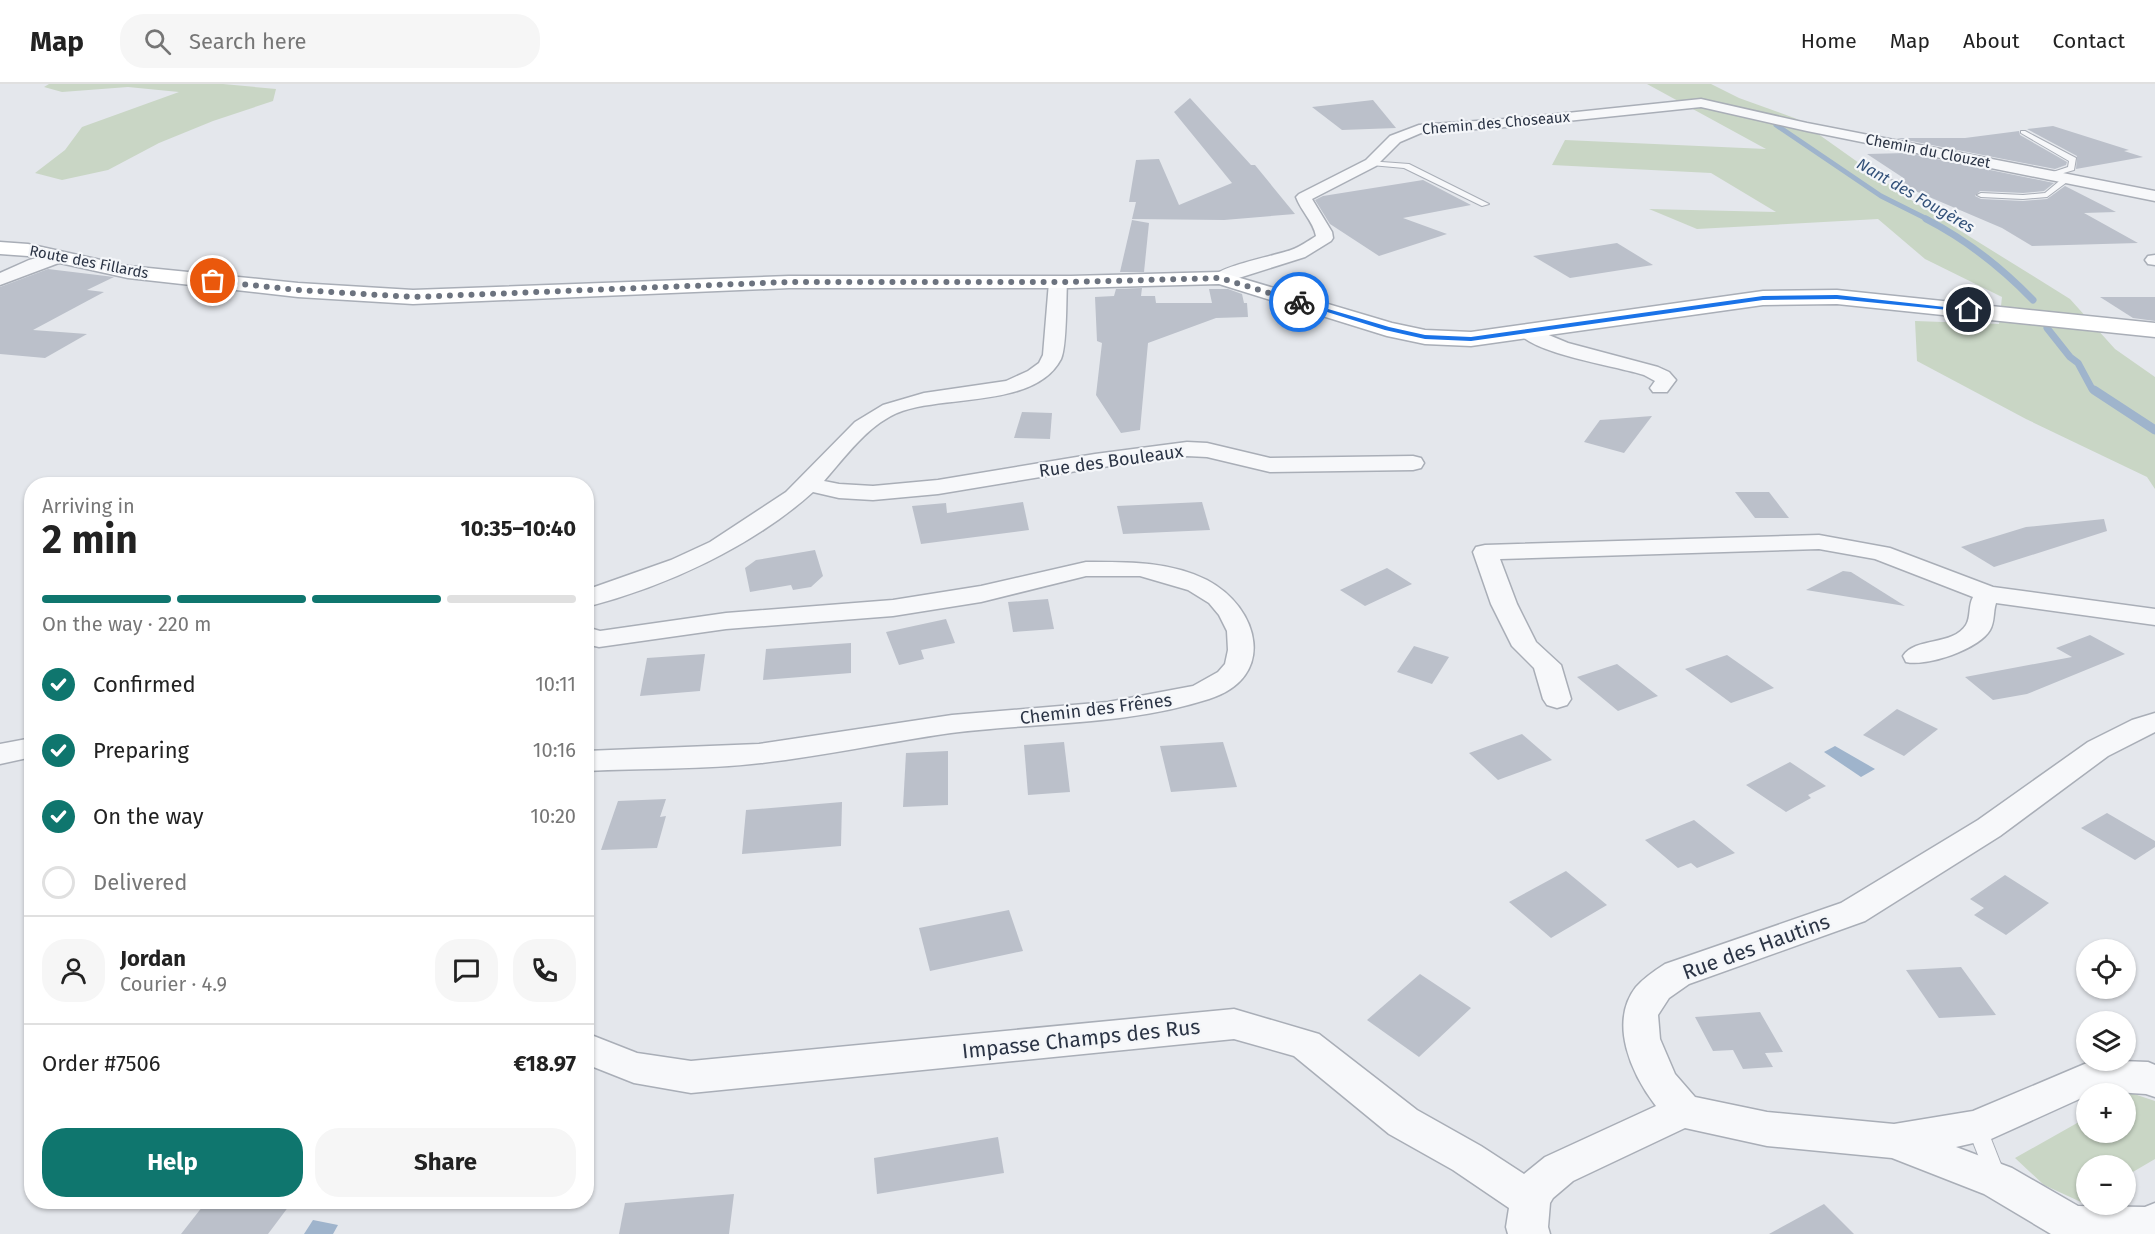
<!DOCTYPE html>
<meta charset="utf-8">
<style>
body{margin:0;font-family:"Fira Sans",sans-serif;background:#f6f6f6;color:#222;height:100vh;display:flex;flex-direction:column;font-size:22px;white-space:nowrap}
*{box-sizing:border-box;margin:0}
p{font-size:20px;color:#767676}
.icon{flex:none;width:33px;height:33px;fill:none;stroke:currentColor;stroke-width:2;stroke-linecap:round;stroke-linejoin:round}
.map{position:relative;flex:1;overflow:hidden}
.drawer{position:absolute;left:24px;top:393px;width:570px;height:732px;display:flex;flex-direction:column;background:#fff;border-radius:24px;box-shadow:0 2px 4px #0004}
.drawer>*{flex:none}
.fabs{position:absolute;left:2076px;top:855px;display:grid;gap:12px}
.fabs a{display:grid;place-items:center;width:60px;height:60px;border-radius:50%;background:#fff;box-shadow:0 2px 4px #0004;font-size:30px}
.pin{position:absolute;display:grid;place-items:center;width:51px;height:51px;color:#fff;margin:-26px;border:3px solid #fff;border-radius:50%;box-shadow:0 2px 6px #0007}
.courier{position:absolute;display:grid;place-items:center;width:60px;height:60px;margin:-30px;border:4px solid #1a73e8;border-radius:50%;background:#fff;color:#222;box-shadow:0 2px 8px #0007}
.head em{font-style:normal;font-weight:700}
.head div{display:flex;flex-direction:column-reverse}
.head{display:flex;align-items:center;justify-content:space-between;height:102px;padding:0 18px}
h1{font-size:39px;font-weight:700;line-height:45px}
.bar{display:grid;grid-template-columns:repeat(4,1fr);gap:9px 6px;align-content:center;height:72px;padding:0 18px}
.bar i{height:8px;border-radius:4px;background:#e0e0e0}
.bar .current{background:#0f766e}
.bar p{grid-column:span 4}
.line{display:flex;align-items:center;gap:15px;padding:0 18px;border-top:2px solid #e0e0e0}
.line div{flex:1}
.round{display:grid;place-items:center;flex:none;width:63px;height:63px;border-radius:24px;background:#f6f6f6}
ol{padding:0 18px;list-style:none}
li{display:flex;align-items:center;gap:18px;height:66px}
li p{margin-inline-start:auto}
li .icon{padding:6px;border-radius:50%;background:#0f766e;color:#fff;stroke-width:4}
li:last-child{color:#767676}
li i{width:33px;height:33px;border:3px solid #e0e0e0;border-radius:50%}
.primary-button{display:flex;gap:12px;margin-top:auto;padding:12px 18px}
.primary-button a{flex:1;height:69px;border-radius:24px;background:#0f766e;color:#fff;font-size:24px;font-weight:700;line-height:69px;text-align:center}
.primary-button a+a{background:#f6f6f6;color:#222}
header{display:flex;align-items:center;gap:36px;box-sizing:border-box;height:84px;padding:0 30px;background:#fff;border-bottom:2px solid #e0e0e0}
header strong{font-size:28px}
nav{display:flex;gap:33px;margin-inline-start:auto;font-size:21px}
.search{width:420px;height:54px;background:#f6f6f6;display:flex;align-items:center;gap:15px;box-sizing:border-box;padding:0 21px;border-radius:24px;color:#767676;font-size:22px}
.map>svg:first-child{display:block}
.green{fill:#c9d6c5}
.water{fill:#9fb4cc}
.lines{fill:none;stroke-linecap:round;stroke-linejoin:round}
.stream-far2{stroke:#9fb4cc;stroke-width:5}
.stream-far1{stroke:#9fb4cc;stroke-width:7}
.stream{stroke:#9fb4cc;stroke-width:9}
.building{fill:#bbc0ca}
.lane-casing{stroke:#a9aeb7;stroke-width:2}
.street-casing{stroke:#a9aeb7;stroke-width:3}
.secondary-casing{stroke:#a9aeb7;stroke-width:3}
.lane{fill:#f7f8fa;fill-rule:evenodd}
.street{fill:#f7f8fa;fill-rule:evenodd}
.secondary{fill:#fff;fill-rule:evenodd}
.route{fill:#1a73e8}
.done{stroke:#6c737f;stroke-width:6;stroke-dasharray:0 10.8}
.labels{text-anchor:middle;stroke-width:4.5;stroke-linejoin:round;paint-order:stroke}
.far-street-label{font-size:15px;fill:#2b3445;stroke:#f4f6f9}
.far-water-label{font-size:16px;font-style:italic;fill:#34527a;stroke:#f4f6f9}
.street-label{font-size:18px;fill:#2b3445;stroke:#f4f6f9}
.near-street-label{font-size:21px;fill:#2b3445;stroke:#f4f6f9}
</style>
<header>
<strong>Map</strong>
<div class="search"><svg class="icon" aria-label="search" viewBox="0 0 24 24"><circle cx="10" cy="10" r="6"/><path d="M15 15l6 6"/></svg>Search here</div>
<nav><a>Home</a><a>Map</a><a>About</a><a>Contact</a></nav>
</header>
<div class="map">
<svg width="2155" height="1150" viewBox="0 0 2155 1150">
<rect width="100%" height="100%" fill="#e4e7ec"/>
<g class="green">
<path d="M49 0H223L276 5 273 17 213 37 159 59 108 86 62 96 35 89 65 66 82 43 179 8 128 3 62 8 44 3Z"/>
<path d="M1647 0H1711L1739 14 1797 35 1914 118 2070 215 2115 265 2155 293V405L2147 393 2026 335 1917 277 1915 237 1999 240 2002 213 1925 175 1878 135 1697 145 1649 125 1776 128 1711 89 1552 81 1565 56 1766 65Z"/>
<path d="M2131 1009 2155 1017V1075L2126 1092V1082H2086V1115L2081 1118 2044 1101 2015 1074 2086 1034V1048H2126V1012Z"/>
</g>
<g class="water">
<path d="M1835 662 1875 685 1861 693 1824 668Z"/>
<path d="M313 1136 338 1141 333 1150H304Z"/>
</g>
<g class="lines">
<path class="stream-far2" d="M1776 41 1881 112 1929 136"/>
<g class="stream-far1">
<path d="M1926 135C1967 156 2001 183 2033 216"/>
<path d="M2047 244 2070 273 2078 279 2092 305 2097 308"/>
</g>
<path class="stream" d="M2094 306 2155 346"/>
</g>
<g class="building">
<path d="M1190 14 1251 81H1255L1295 130 1224 136 1132 135 1136 118H1129L1136 76 1159 75 1179 121 1232 99 1174 28Z"/>
<path d="M1373 16 1396 44 1342 46 1312 23Z"/>
<path d="M2053 42 2129 66 2124 67 2143 73 2076 85 2077 72 2027 45Z"/>
<path d="M2019 47 2020 51 2067 78 2066 81 2055 85 1896 54H1965Z"/>
<path d="M1907 69 2054 99 2044 107 2023 109 1980 107 1975 112 1981 115 2023 117 2047 115 2065 102 2116 128 2084 129 2138 159 2032 162 2002 144 1887 95H1905L1867 70Z"/>
<path d="M1423 96 1471 121 1403 134 1447 150 1379 172 1330 140 1315 116 1323 112Z"/>
<path d="M1132 136 1149 139 1144 188H1120Z"/>
<path d="M1617 159 1653 181 1570 194 1533 172Z"/>
<path d="M48 185 114 193 87 206 104 208 33 246 87 250 45 274 0 270V203Z"/>
<path d="M1142 204 1141 212H1155L1156 219H1212L1209 205H1228L1242 210 1244 219H1247L1248 233 1216 234 1148 259 1140 346 1121 349 1096 311 1102 259 1097 257 1095 213 1114 212 1116 205Z"/>
<path d="M2100 213H2155V237L2133 234Z"/>
<path d="M1022 328 1052 329 1050 355 1014 354Z"/>
<path d="M1652 332 1624 369 1584 358 1600 336Z"/>
<path d="M1735 408H1769L1789 434H1755Z"/>
<path d="M1023 418 1029 446 921 460 912 422 946 419 947 429Z"/>
<path d="M1202 418 1210 446 1123 450 1117 422Z"/>
<path d="M2104 435 2107 447 1994 483 1961 463 2026 443Z"/>
<path d="M815 466 823 492 811 503 793 506 791 501 750 508 745 484 756 476Z"/>
<path d="M1387 484 1412 500 1365 522 1340 506Z"/>
<path d="M1843 487 1851 488 1905 522 1806 506Z"/>
<path d="M1048 515 1054 545 1013 548 1008 518Z"/>
<path d="M946 535 955 559 921 566 924 575 899 581 886 548Z"/>
<path d="M2090 551 2125 570 2027 610 1993 616 1965 593 2072 573 2056 564Z"/>
<path d="M851 559V589L763 596 766 565Z"/>
<path d="M1414 562 1449 573 1432 600 1397 588Z"/>
<path d="M705 570 700 607 640 612 647 574Z"/>
<path d="M1727 571 1774 604 1731 619 1685 585Z"/>
<path d="M1617 580 1658 612 1618 627 1577 593Z"/>
<path d="M1897 625 1938 645 1904 672 1863 651Z"/>
<path d="M1522 650 1552 676 1498 696 1469 669Z"/>
<path d="M1064 658 1070 708 1028 711 1024 661Z"/>
<path d="M1223 658 1237 703 1171 708 1160 662Z"/>
<path d="M948 667V721L903 723 906 669Z"/>
<path d="M1790 678 1826 702 1808 711 1811 714 1786 728 1746 701Z"/>
<path d="M666 715 660 733 666 732 657 764 601 766 618 717Z"/>
<path d="M842 718 841 762 742 770 746 726Z"/>
<path d="M2107 729 2155 757V763L2135 776 2081 744Z"/>
<path d="M1694 736 1735 769 1697 784 1691 779 1678 784 1645 756Z"/>
<path d="M1566 787 1607 821 1551 854 1509 818Z"/>
<path d="M2005 791 2049 819 2006 851 1974 831 1984 824 1970 815Z"/>
<path d="M1009 826 1023 867 930 887 919 844Z"/>
<path d="M1961 883 1996 931 1939 934 1906 886Z"/>
<path d="M1420 890 1471 924 1419 973 1367 936Z"/>
<path d="M1760 928 1783 968 1765 969 1773 983 1743 985 1733 966 1713 967 1695 933Z"/>
<path d="M998 1053 1004 1089 877 1110 874 1074Z"/>
<path d="M734 1110 729 1150H619L625 1119Z"/>
<path d="M206 1118H292L268 1150H181Z"/>
<path d="M1824 1120 1854 1150H1769Z"/>
</g>
<g class="lines">
<g class="lane-casing">
<g id="lane">
<path d="M2021 47H2025L2076 74 2074 86 2050 93V89L2068 83 2069 77 2021 49Z"/>
<path d="M1368 77 1409 80 1489 120 1482 122 1404 84 1371 81 1367 79Z"/>
<path d="M2064 93 2071 95 2047 113 2023 115 1981 113 1977 111 1981 109 2023 111 2045 109Z"/>
<path d="M1977 1035 1984 1037 2006 1093 2003 1099 1996 1102 1989 1099 1967 1043 1970 1037Z"/>
</g>
</g>
<g class="street-casing">
<g id="street">
<path d="M1701 15 1807 39 2155 107V117L1807 47 1701 23 1520 42 1421 49 1400 58 1376 82 1312 115 1332 148 1333 154 1331 157 1305 173 1226 198H1214L1211 194C1220 182 1274 172 1291 166 1300 163 1308 157 1316 152 1313 137 1301 127 1296 113L1299 110 1366 76 1390 52 1419 41 1520 34Z"/>
<path d="M58 168 64 169 66 173 64 177 0 201V189L29 176Z"/>
<path d="M2155 171V181L2148 180 2145 176 2148 172Z"/>
<path d="M1058 193 1064 194 1067 198C1066 214 1067 263 1061 275 1035 325 943 310 897 329 866 343 846 372 824 397L839 400 873 402 938 396 1095 370 1187 358 1207 359 1270 374 1413 372 1421 374 1424 379 1421 384 1413 386 1270 388 1207 373 1187 372 1095 384 938 410 873 416 839 414 813 408C753 462 665 503 586 523V506L671 476 710 458 786 408 855 338 883 321 924 309 1006 297 1028 287 1039 279 1043 271 1049 198 1052 194Z"/>
<path d="M1527 242 1568 259 1658 283 1669 288 1676 296 1667 308H1653L1650 304 1655 297 1644 291C1616 282 1533 270 1518 248L1520 244Z"/>
<path d="M1819 451 1890 464 1993 503 2155 525V541L1996 519C1993 528 1995 537 1990 546 1979 565 1927 583 1906 578L1903 572C1915 553 1953 562 1966 541 1971 533 1968 522 1973 513L1875 475 1819 465 1500 475 1517 520 1536 558 1561 581 1571 615 1567 621 1557 624 1547 621 1543 615 1534 584 1512 562 1491 520 1473 468 1476 463 1485 461Z"/>
<path d="M1086 478C1127 478 1169 477 1207 496 1260 524 1277 594 1209 615 1125 642 1037 638 951 649 887 658 824 672 761 679 705 686 643 684 586 687V667L759 660 952 631 1108 618 1193 602 1218 588 1225 580 1228 566 1227 547 1219 531 1209 519 1188 506 1140 492H1086L981 518 893 532 726 545 599 563 586 560V543L600 547 726 529 893 516 981 502Z"/>
<path d="M2155 629V648L2108 672 2000 752 1865 837 1689 900 1669 914 1658 931 1660 955 1675 990 1695 1013 1767 1028 1894 1040 1973 1027 2094 976 2148 978 2155 981V1013L2146 1010 2100 1007 2086 1010V1012L1991 1055 1956 1063 2012 1084 2078 1122 2145 1123 2155 1119V1150H2051L1984 1110 1892 1074 1767 1062 1685 1044 1573 1097 1553 1114 1550 1119 1548 1143 1550 1150H1508L1506 1143 1509 1124 1453 1086 1389 1050 1294 972 1234 955 691 1009 634 999 586 980V949L637 969 691 977 1234 925 1319 950 1417 1026 1481 1062 1524 1090 1545 1073 1656 1022C1632 991 1608 939 1636 903 1644 894 1654 887 1665 880L1841 819 1978 736 2088 658 2132 636Z"/>
<path d="M32 654V673L0 680V660Z"/>
</g>
</g>
<g class="secondary-casing">
<path id="secondary" d="M0 158 28 160 128 182 298 199 413 206 789 192H1071L1220 188 1392 239 1425 246 1471 248 1763 207 1837 206 2155 239V253L1837 220 1763 221 1471 262 1425 260 1387 252 1219 200 1071 204H789L413 220 298 213 128 194 28 172 0 170Z"/>
</g>
<use href="#lane" class="lane"/>
<use href="#street" class="street"/>
<use href="#secondary" class="secondary"/>
</g>
<path class="route" d="M1837 211 1972 226 1969 228 1837 215 1763 216 1471 257 1425 255 1385 246 1295 218 1301 217 1389 243 1425 251 1471 253 1763 212Z"/>
<g class="lines">
<path class="done" d="M213 197 298 206 413 213 789 198H1071L1220 194 1299 218"/>
</g>
<g class="labels">
<g class="far-street-label">
<text transform="translate(1496 39) rotate(-5)" y="5">Chemin des Choseaux</text>
<text transform="translate(1928 67) rotate(11)" y="5">Chemin du Clouzet</text>
<text transform="translate(89 178) rotate(11)" y="5">Route des Fillards</text>
</g>
<g class="far-water-label">
<text transform="translate(1916 111) rotate(30)" y="6">Nant des Fougères</text>
</g>
<g class="street-label">
<text transform="translate(1111 377) rotate(-8)" y="6">Rue des Bouleaux</text>
<text transform="translate(1096 625) rotate(-7)" y="6">Chemin des Frênes</text>
</g>
<g class="near-street-label">
<text transform="translate(1756 863) rotate(-20)" y="7">Rue des Hautins</text>
<text transform="translate(1081 955) rotate(-6)" y="7">Impasse Champs des Rus</text>
</g>
</g>
</svg>
<div class="fabs">
<a><svg class="icon" aria-label="locate" viewBox="0 0 24 24"><circle cx="12" cy="12" r="6"/><path d="M12 2v4M12 18v4M2 12h4M18 12h4"/></svg></a>
<a><svg class="icon" aria-label="layers" viewBox="0 0 24 24"><path d="M12 4l9 5-9 5-9-5zM3 14l9 5 9-5"/></svg></a>
<a>+</a>
<a>−</a>
</div>
<div class="pin" style="left:213px;top:197px;background:#ea580c"><svg class="icon" aria-label="bag" viewBox="0 0 24 24"><path d="M5 8h14l-1 12H6zM9 8a3 3 0 0 1 6 0"/></svg></div>
<div class="pin" style="left:1969px;top:226px;background:#1f2937"><svg class="icon" aria-label="home" viewBox="0 0 24 24"><path d="M3 11l9-7 9 7M6 9v11h12V9"/></svg></div>
<div class="courier" style="left:1299px;top:218px"><svg class="icon" aria-label="bike" viewBox="0 0 24 24"><circle cx="6" cy="16" r="4"/><circle cx="18" cy="16" r="4"/><path d="M6 16l4-8h5l3 8M10 8l3 8H6M13 5h3"/></svg></div>
<section class="drawer">
<div class="head"><div><h1>2 min</h1><p>Arriving in</p></div><em>10:35–10:40</em></div>
<div class="bar"><i class="current"></i><i class="current"></i><i class="current"></i><i></i><p>On the way · 220 m</p></div>
<ol>
<li><svg class="icon" aria-label="check" viewBox="0 0 24 24"><path d="M5 12l5 5 9-10"/></svg>Confirmed<p>10:11</p></li>
<li><svg class="icon" aria-label="check" viewBox="0 0 24 24"><path d="M5 12l5 5 9-10"/></svg>Preparing<p>10:16</p></li>
<li><svg class="icon" aria-label="check" viewBox="0 0 24 24"><path d="M5 12l5 5 9-10"/></svg>On the way<p>10:20</p></li>
<li><i></i>Delivered</li>
</ol>
<div class="line" style="height:108px"><a class="round"><svg class="icon" aria-label="person" viewBox="0 0 24 24"><circle cx="12" cy="8" r="4"/><path d="M4 21q1-7 8-7t8 7"/></svg></a><div><b>Jordan</b><p>Courier · 4.9</p></div><a class="round"><svg class="icon" aria-label="chat" viewBox="0 0 24 24"><path d="M4 5h16v11H9l-5 4z"/></svg></a><a class="round"><svg class="icon" aria-label="phone" viewBox="0 0 24 24"><path d="M5 4h4l2 5-3 2q2 4 5 5l2-3 5 2v4C11 20 4 13 5 4z"/></svg></a></div>
<div class="line" style="height:78px"><div>Order #7506</div><b>€18.97</b></div>
<div class="primary-button"><a>Help</a><a>Share</a></div>
</section>
</div>
